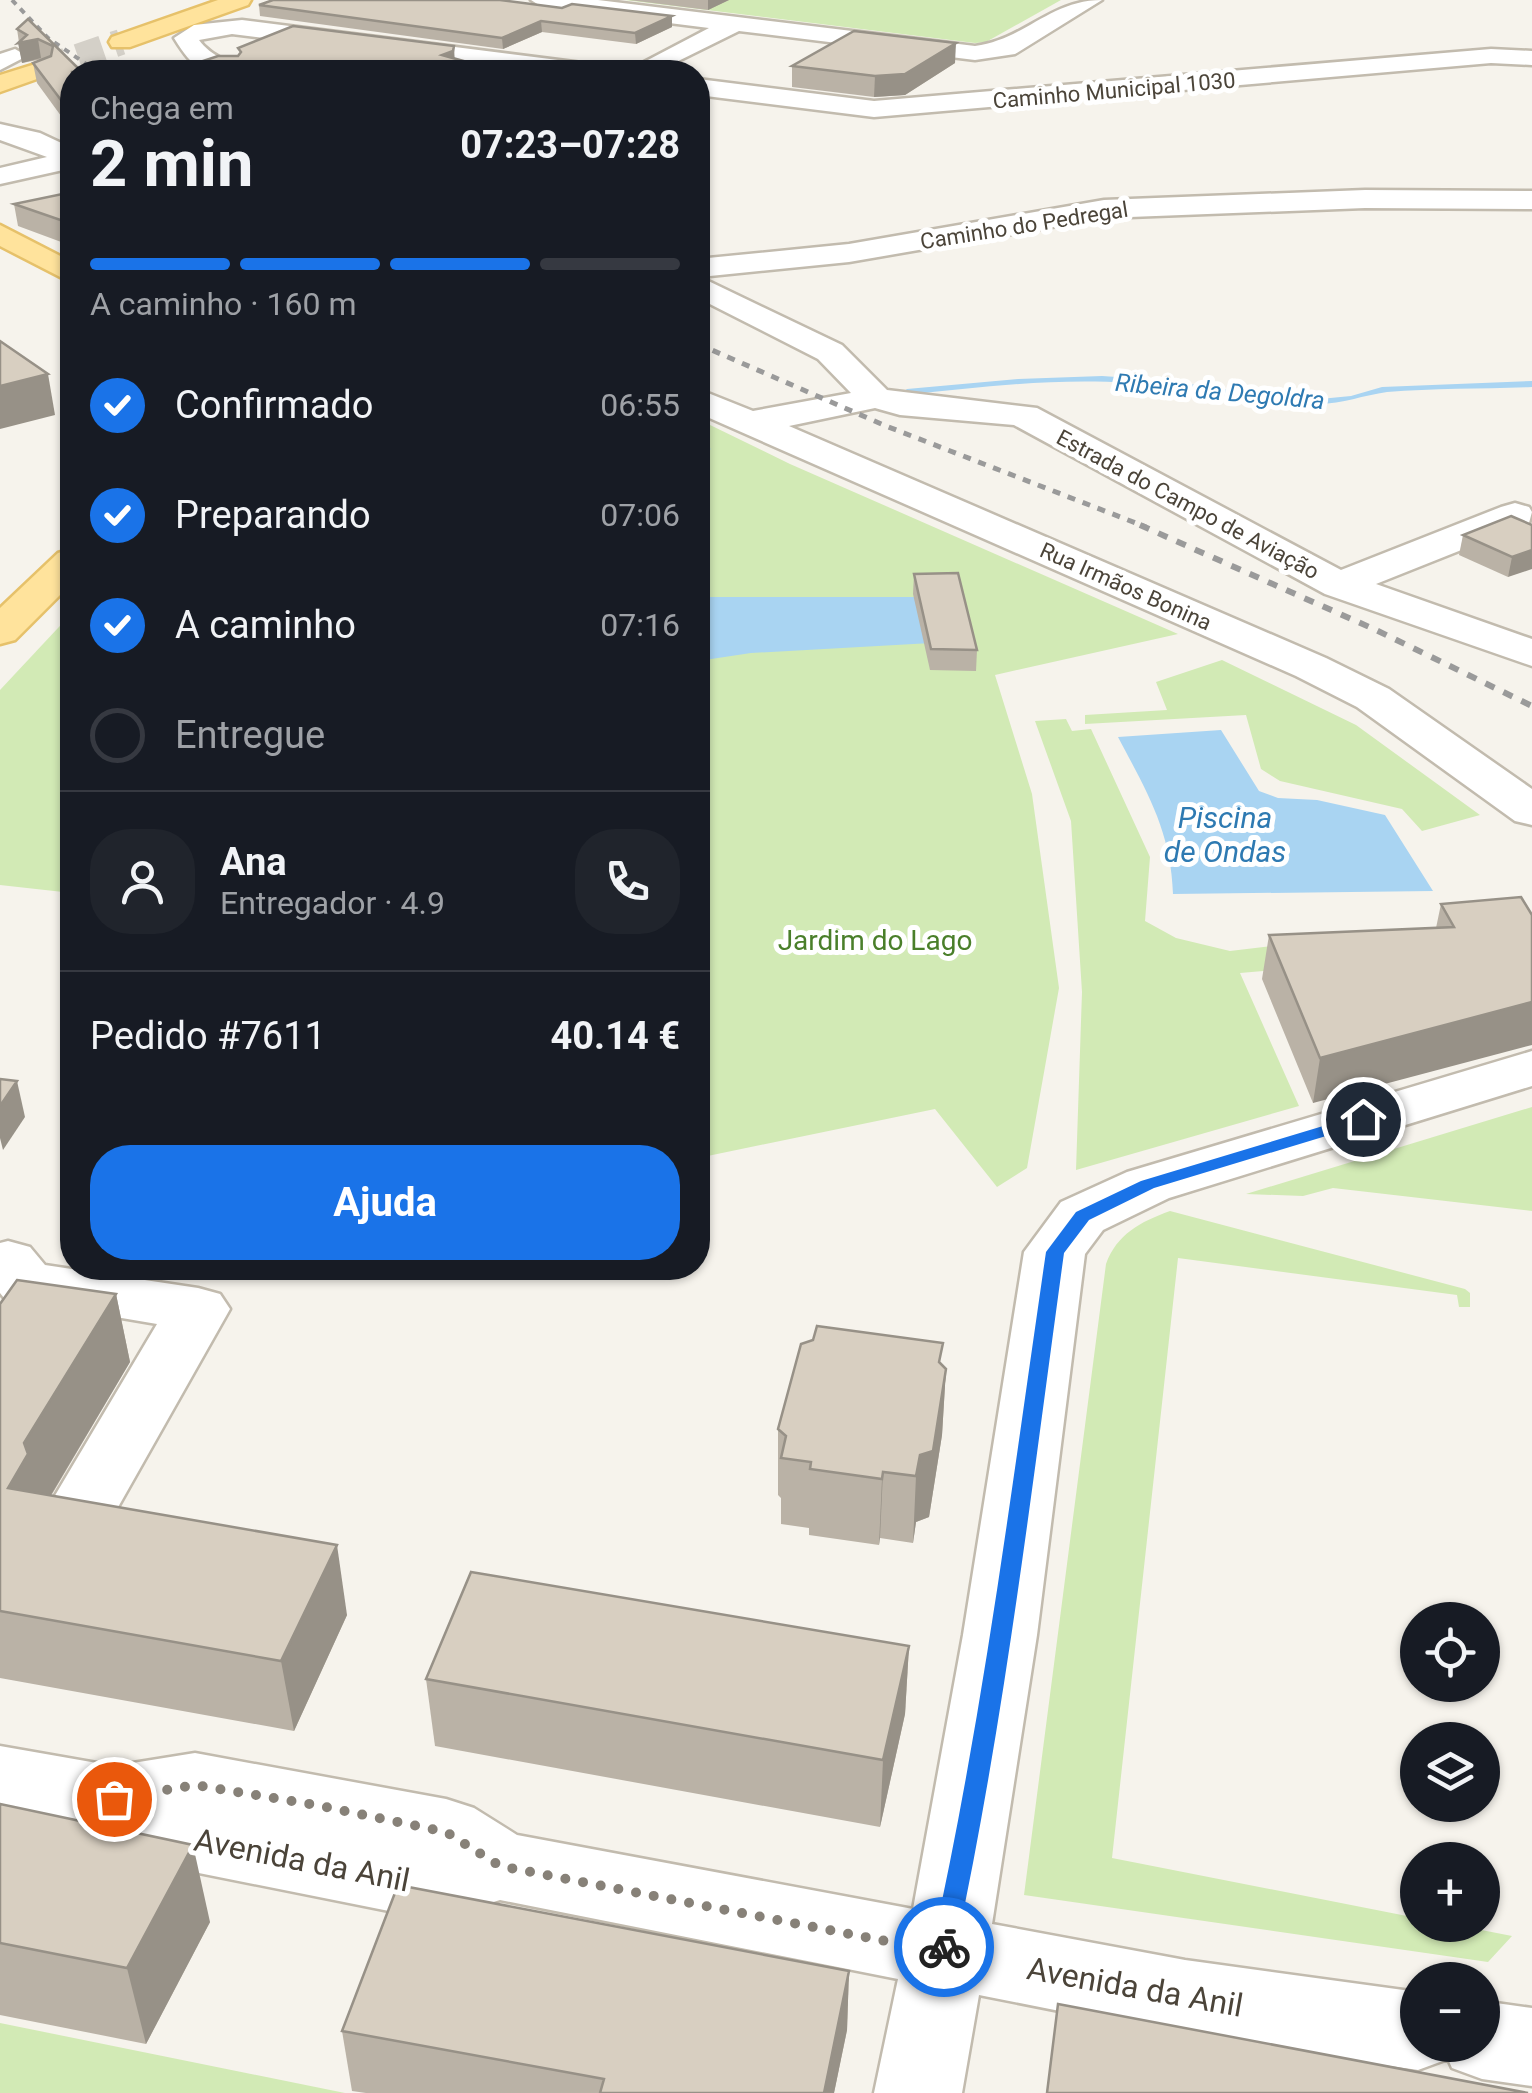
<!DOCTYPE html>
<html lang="pt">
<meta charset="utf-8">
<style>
body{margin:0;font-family:Roboto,sans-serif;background:#20242c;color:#f1f3f6;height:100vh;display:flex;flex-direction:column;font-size:38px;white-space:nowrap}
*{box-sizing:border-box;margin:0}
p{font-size:32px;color:#9ea1a6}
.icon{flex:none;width:55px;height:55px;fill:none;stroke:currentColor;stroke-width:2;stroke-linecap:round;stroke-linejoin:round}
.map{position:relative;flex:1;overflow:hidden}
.drawer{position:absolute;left:60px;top:60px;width:650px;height:1220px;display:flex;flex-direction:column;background:#171b24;border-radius:40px;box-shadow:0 2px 8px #0004}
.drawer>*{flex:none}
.tools{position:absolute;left:1400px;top:1602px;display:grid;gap:20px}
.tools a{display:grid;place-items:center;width:100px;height:100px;border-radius:50%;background:#171b24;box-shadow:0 2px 8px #0004;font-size:50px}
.pin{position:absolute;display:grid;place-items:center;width:85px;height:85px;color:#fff;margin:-42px;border:5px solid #fff;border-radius:50%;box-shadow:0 2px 10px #0007}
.courier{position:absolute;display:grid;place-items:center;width:100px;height:100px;margin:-50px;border:8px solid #1a73e8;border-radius:50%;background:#fff;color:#222;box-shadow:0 2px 12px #0007}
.summary em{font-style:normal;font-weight:700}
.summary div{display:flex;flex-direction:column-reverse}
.summary{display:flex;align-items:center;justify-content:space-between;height:170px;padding:0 30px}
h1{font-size:65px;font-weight:700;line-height:75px}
.bar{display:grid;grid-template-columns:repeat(4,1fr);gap:15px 10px;align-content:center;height:120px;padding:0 30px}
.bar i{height:12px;border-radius:8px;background:#363941}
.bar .current{background:#1a73e8}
.bar p{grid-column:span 4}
.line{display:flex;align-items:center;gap:25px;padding:0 30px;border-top:2px solid #363941}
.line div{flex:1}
.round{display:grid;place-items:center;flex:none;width:105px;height:105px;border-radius:40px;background:#20242c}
ol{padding:0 30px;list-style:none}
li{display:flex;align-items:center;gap:30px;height:110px}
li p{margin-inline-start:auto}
li .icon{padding:10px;border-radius:50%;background:#1a73e8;color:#fff;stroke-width:4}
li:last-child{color:#9ea1a6}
li i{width:55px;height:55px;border:5px solid #363941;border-radius:50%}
.action{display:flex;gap:20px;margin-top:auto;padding:20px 30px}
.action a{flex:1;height:115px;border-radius:40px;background:#1a73e8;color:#fff;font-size:40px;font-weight:700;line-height:115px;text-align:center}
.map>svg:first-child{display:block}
.green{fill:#d2eab5}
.water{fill:#a9d4f2}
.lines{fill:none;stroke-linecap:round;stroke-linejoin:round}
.stream{fill:#a9d4f2;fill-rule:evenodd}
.major-tunnel{stroke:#d4d0c8;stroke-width:26;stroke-dasharray:26 12;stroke-linecap:butt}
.minor-casing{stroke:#c2bbae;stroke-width:5}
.major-casing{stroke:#e6c16a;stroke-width:5}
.minor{fill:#fff;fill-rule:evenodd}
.major{fill:#ffe39c;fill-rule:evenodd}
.rail-far2{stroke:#9a9a9a;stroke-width:4;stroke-dasharray:6 6;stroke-linecap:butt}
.rail-far1{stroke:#9a9a9a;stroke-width:5;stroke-dasharray:8 8;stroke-linecap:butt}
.rail{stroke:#9a9a9a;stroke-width:6;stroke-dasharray:10 10;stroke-linecap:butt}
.wall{fill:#bab2a6}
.shaded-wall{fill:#979187}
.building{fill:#d8cfc1;stroke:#979187;stroke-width:2.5}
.route{fill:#1a73e8}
.done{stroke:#878178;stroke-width:10;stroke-dasharray:0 18}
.labels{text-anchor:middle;stroke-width:10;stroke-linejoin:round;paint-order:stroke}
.far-street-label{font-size:22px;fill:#4b4439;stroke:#fff}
.far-water-label{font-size:25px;font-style:italic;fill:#2e7ab2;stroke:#fff}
.park-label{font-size:28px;fill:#4a7f2a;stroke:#fff}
.water-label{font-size:30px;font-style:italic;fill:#2e7ab2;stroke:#fff}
.near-street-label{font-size:32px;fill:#4b4439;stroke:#fff}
</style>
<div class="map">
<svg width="1532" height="2093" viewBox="0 0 1532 2093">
<rect width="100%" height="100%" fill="#f6f3ec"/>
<g class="green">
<path d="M625 0H1061L986 42 975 43Z"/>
<path d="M708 424 790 464 1178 634 995 675 1032 794 1059 988 1027 1168 997 1187 935 1109 698 1158V427Z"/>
<path d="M72 613V893L0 885V690Z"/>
<path d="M1222 660 1356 725 1480 815 1422 831 1402 809 1280 781 1261 769 1246 715 1085 724V715L1167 710 1156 682Z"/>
<path d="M1066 719 1072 731 1091 729 1150 857 1145 921 1176 938 1230 951 1273 946 1318 966 1240 973 1299 1106 1076 1170 1082 992 1071 821 1035 721Z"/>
<path d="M1532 1107V1211L1333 1188 1303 1196 1246 1194Z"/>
<path d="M1170 1211 1465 1289 1470 1293V1307H1459L1457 1295 1178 1258 1112 1858 1417 1918 1418 1925H1456L1512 1936 1488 1962 1024 1895 1106 1264C1117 1234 1140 1222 1170 1211Z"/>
<path d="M0 2023 345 2093H0Z"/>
</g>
<g class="water">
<path d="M698 597H956L967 641 751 653 698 661Z"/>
<path d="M1221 730 1259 791 1278 798 1317 800 1385 815 1433 891 1173 894C1171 831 1147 792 1118 737Z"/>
</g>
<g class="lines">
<g class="stream">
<path d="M1102 376 1161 380 1289 398 1320 399 1351 396 1382 387 1532 381V387C1484 389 1435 388 1387 392 1364 395 1342 404 1319 404 1255 406 1192 386 1129 383 1055 378 980 387 907 395L903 392 907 389 1018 379Z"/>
<path d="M706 446 711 449 698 455V449Z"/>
</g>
<path class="major-tunnel" d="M42 69 121 42"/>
<g class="minor-casing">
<g id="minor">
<path d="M531 0H598L975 46C1026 39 1050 0 1102 0L1015 54 975 60 739 31 656 72H625L709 28 542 7Z"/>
<path d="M242 20 590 64 603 72H538L232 34 199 40C211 57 232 61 240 72 202 72 195 72 174 38L194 25Z"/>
<path d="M15 49 27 56 0 70V54Z"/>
<path d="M1491 49 1532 51V65L1491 63 874 117 698 95V79L874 101Z"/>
<path d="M0 124 40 133 72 148V168L0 184V168L47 157 0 140Z"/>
<path d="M1365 190 1532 191V209L1365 208 1104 218 849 262 700 277 842 345 887 390 1037 408 1341 570 1501 507 1515 503 1529 507 1532 512 1529 523 1376 584 1532 639V666L1325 594 1014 425 900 415 875 408 789 426 1326 658 1389 689 1532 789V825L1515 821 1357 707 1296 676 698 413V389L753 411 851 393 818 359 698 298V259L849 244 1104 200Z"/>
<path d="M1532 1051V1086L1169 1198 1103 1230 1085 1254 1037 1635 992 1924 1185 1960 1418 1992V2045H1482V2001L1532 2008V2086L1482 2079 1452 2068 1448 2059 1418 2070 1185 2036 979 1995 962 2093H874L898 1979 500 1900 434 1920 149 1863 121 1854 92 1828 0 1810V1746L114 1766 195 1753 446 1799 474 1808 517 1835 913 1909 963 1635 1024 1252 1061 1202 1127 1172Z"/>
<path d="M8 1241 30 1247 45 1265 198 1288 220 1294 230 1309 104 1532 79 1540 54 1532 44 1514 157 1324 4 1298 0 1293V1243Z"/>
</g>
</g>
<g class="major-casing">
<g id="major">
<path d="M218 0H251L248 5 130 47H112L109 42 112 37Z"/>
<path d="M42 62 54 69 51 74 0 92V75Z"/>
<path d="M0 225 72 262V283L0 246Z"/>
<path d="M72 549V583L15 640 0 644V608L58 553Z"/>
</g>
</g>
<use href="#minor" class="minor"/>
<use href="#major" class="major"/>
<path class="rail-far2" d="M12 0 48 38 98 72"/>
<path class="rail-far1" d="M698 344 886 426 1146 527"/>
<path class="rail" d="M1140 525 1376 630 1532 706"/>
</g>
<g class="wall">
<path d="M629 0H729L708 10Z"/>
<path d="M259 5 672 27 636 44 542 32 503 49 260 16Z"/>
<path d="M28 19 82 72H72V131L37 83 33 63 43 59 22 63 17 29Z"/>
<path d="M955 63 905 95 874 97 792 87V66Z"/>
<path d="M72 186V246L18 226 14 204 68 193 67 187Z"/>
<path d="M1532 525 1508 577 1459 555 1463 535Z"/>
<path d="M914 574 977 650 976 671 930 670 913 594Z"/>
<path d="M1521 897 1313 1103 1262 979 1269 935 1436 928 1441 904Z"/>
<path d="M116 1294 130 1362 51 1496 347 1615 294 1731 0 1678V1304Z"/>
<path d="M942 1365 946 1369 942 1435 929 1517 916 1522 913 1543 880 1538 879 1545 809 1535V1528L781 1524V1498L778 1495V1429Z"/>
<path d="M909 1646 905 1714 880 1827 435 1746 426 1679Z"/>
<path d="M0 1804 210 1922 146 2044 0 2015Z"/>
<path d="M849 1971 847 2030 834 2093H366L352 2091 342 2031Z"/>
</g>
<g class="shaded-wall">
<path d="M708 0H729L708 10Z"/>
<path d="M672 16V27L636 44 635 33Z"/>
<path d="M541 21 542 32 503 49 502 38Z"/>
<path d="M38 39 41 58 22 63 18 43Z"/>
<path d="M956 43 955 63 905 95 874 97 875 76Z"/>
<path d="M454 46 455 66 442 55Z"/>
<path d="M48 374 55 415 0 429V386Z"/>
<path d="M1532 550V569L1508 577 1512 557Z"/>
<path d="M1532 1002V1045L1313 1103 1320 1058Z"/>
<path d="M17 1081 25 1117 3 1150 0 1138V1106Z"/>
<path d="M116 1294 130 1362 42 1510 8 1488 24 1443Z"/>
<path d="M946 1369 942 1435 929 1517 916 1522 913 1543 916 1476 920 1455Z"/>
<path d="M883 1472 880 1538 879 1545 882 1479Z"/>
<path d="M337 1545 347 1615 294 1731 281 1661Z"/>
<path d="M909 1646 905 1714 880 1827 883 1760Z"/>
<path d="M193 1845 210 1922 146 2044 127 1968Z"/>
<path d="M849 1971 847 2030 834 2093H824Z"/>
</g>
<g class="building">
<path d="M273 0H500L562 8 572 4 672 16 635 33 541 21 502 38 259 5Z"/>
<path d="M28 19 82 72H72V111L70 112 33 63 51 56 53 46 38 39 18 43 27 35 17 29Z"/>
<path d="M293 26 454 46 453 51 442 55 503 72H170L218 56H238L241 52 238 48Z"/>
<path d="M854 31 956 43 905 74 875 76 792 66Z"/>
<path d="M72 192V224L14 204Z"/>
<path d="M0 341 48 374 0 386Z"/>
<path d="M1511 516 1532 525V550L1512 557 1463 535Z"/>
<path d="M958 573 977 650 931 649 914 574Z"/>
<path d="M1521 897 1532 915V1002L1320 1058 1269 935 1454 927 1441 904Z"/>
<path d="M0 1079 17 1081 0 1106Z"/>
<path d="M17 1280 116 1294 24 1443 28 1454 8 1488 337 1545 281 1661 0 1611V1304Z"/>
<path d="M817 1326 943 1343 939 1362 946 1369 933 1451 920 1455 916 1476 883 1472 882 1479 810 1469 811 1462 781 1458 786 1436 778 1429 801 1344 813 1340Z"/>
<path d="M471 1572 909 1646 883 1760 426 1679Z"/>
<path d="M0 1804 193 1845 127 1968 0 1943Z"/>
<path d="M398 1885 849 1971 824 2093H600L604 2079 342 2031Z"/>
<path d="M1058 2004 1528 2093H1047Z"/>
</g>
<path class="route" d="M1363 1114 1369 1116V1123L1154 1188 1089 1220 1064 1253C1032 1485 1005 1718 956 1947L952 1954 944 1957 935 1954 932 1947C983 1718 1012 1484 1046 1252L1076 1212 1141 1181Z"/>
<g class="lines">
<path class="done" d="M114 1799 195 1785 316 1805 446 1832 500 1866 942 1952 944 1947"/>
</g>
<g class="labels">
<g class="far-street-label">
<text transform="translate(1114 90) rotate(-5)" y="8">Caminho Municipal 1030</text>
<text transform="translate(1024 225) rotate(-9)" y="8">Caminho do Pedregal</text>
<text transform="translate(1188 504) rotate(28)" y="8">Estrada do Campo de Aviação</text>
<text transform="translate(1126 586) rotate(24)" y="8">Rua Irmãos Bonina</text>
</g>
<g class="far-water-label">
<text transform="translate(1220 391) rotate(5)" y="9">Ribeira da Degoldra</text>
</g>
<g class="park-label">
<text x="875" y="950">Jardim do Lago</text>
</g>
<g class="water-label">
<text x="1225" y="828">Piscina<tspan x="1225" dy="34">de Ondas</tspan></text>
</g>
<g class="near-street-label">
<text transform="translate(302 1860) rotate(11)" y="11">Avenida da Anil</text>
<text transform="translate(1135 1987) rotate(10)" y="11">Avenida da Anil</text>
</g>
</g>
</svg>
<div class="tools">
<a><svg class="icon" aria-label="locate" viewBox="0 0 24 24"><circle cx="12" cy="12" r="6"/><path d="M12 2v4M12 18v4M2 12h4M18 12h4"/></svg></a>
<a><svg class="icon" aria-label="layers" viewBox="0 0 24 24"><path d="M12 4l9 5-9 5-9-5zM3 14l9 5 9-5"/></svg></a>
<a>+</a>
<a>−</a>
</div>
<div class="pin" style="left:114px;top:1799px;background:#ea580c"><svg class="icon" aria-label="bag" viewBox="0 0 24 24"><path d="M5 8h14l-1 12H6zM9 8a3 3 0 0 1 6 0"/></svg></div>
<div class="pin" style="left:1363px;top:1119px;background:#1f2937"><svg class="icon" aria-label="home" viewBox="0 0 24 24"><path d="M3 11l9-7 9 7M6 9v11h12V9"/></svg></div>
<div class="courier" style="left:944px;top:1947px"><svg class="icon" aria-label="bike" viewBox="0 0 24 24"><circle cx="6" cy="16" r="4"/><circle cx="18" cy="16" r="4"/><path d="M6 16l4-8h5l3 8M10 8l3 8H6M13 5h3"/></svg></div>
<section class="drawer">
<div class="summary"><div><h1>2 min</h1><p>Chega em</p></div><em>07:23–07:28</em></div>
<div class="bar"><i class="current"></i><i class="current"></i><i class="current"></i><i></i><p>A caminho · 160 m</p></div>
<ol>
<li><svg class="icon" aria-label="check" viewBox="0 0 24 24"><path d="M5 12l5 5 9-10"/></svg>Confirmado<p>06:55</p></li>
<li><svg class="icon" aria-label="check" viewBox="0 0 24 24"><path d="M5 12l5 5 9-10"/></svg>Preparando<p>07:06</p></li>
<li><svg class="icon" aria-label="check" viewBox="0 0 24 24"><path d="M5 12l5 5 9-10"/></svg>A caminho<p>07:16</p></li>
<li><i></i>Entregue</li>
</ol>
<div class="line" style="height:180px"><a class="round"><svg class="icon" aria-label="person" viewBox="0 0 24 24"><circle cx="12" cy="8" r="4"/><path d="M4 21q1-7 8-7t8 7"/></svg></a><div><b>Ana</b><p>Entregador · 4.9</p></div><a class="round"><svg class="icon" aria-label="phone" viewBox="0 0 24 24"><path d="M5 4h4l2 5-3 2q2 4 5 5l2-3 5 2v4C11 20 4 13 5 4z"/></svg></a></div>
<div class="line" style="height:130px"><div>Pedido #7611</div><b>40.14 €</b></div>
<div class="action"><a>Ajuda</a></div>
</section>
</div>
